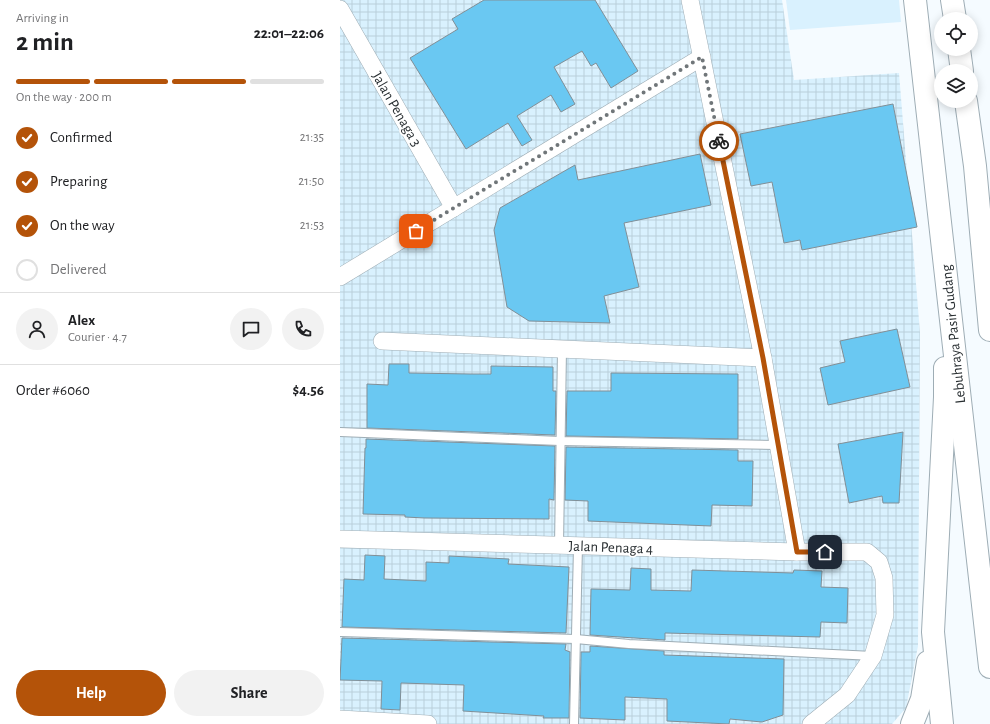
<!DOCTYPE html>
<meta charset="utf-8">
<style>
body{margin:0;font-family:"Alegreya Sans",sans-serif;background:#f2f2f2;color:#202124;height:100vh;display:flex;flex-direction:column;font-size:15px;white-space:nowrap}
*{box-sizing:border-box;margin:0}
p{font-size:13px;color:#757577}
.icon{flex:none;width:22px;height:22px;fill:none;stroke:currentColor;stroke-width:2;stroke-linecap:round;stroke-linejoin:round}
.map{position:relative;flex:1;overflow:hidden}
.sheet{display:flex;flex-direction:column;background:#fff;width:340px}
.sheet>*{flex:none}
.controls{position:absolute;left:594px;top:12px;display:grid;gap:8px}
.controls a{display:grid;place-items:center;width:44px;height:44px;border-radius:50%;background:#fff;box-shadow:0 2px 10px #0003;font-size:20px}
.pin{position:absolute;display:grid;place-items:center;width:34px;height:34px;color:#fff;margin:-17px;border-radius:8px;box-shadow:0 2px 6px #0006}
.courier{position:absolute;display:grid;place-items:center;width:40px;height:40px;margin:-20px;border:3px solid #b45309;border-radius:50%;background:#fff;color:#222;box-shadow:0 1px 5px #0007}
.headline em{font-style:normal;font-weight:700}
.headline div{display:flex;flex-direction:column-reverse}
.headline{display:flex;align-items:center;justify-content:space-between;height:68px;padding:0 16px}
h1{font-size:26px;font-weight:700;line-height:30px}
.bar{display:grid;grid-template-columns:repeat(4,1fr);gap:6px 4px;align-content:center;height:48px;padding:0 16px}
.bar i{height:5px;border-radius:3px;background:#e0e0e0}
.bar .on{background:#b45309}
.bar p{grid-column:span 4}
.line{display:flex;align-items:center;gap:10px;padding:0 16px;border-top:1px solid #e0e0e0}
.line div{flex:1}
.round{display:grid;place-items:center;flex:none;width:42px;height:42px;border-radius:21px;background:#f2f2f2}
ol{padding:0 16px;list-style:none}
li{display:flex;align-items:center;gap:12px;height:44px}
li p{margin-inline-start:auto}
li .icon{padding:4px;border-radius:50%;background:#b45309;color:#fff;stroke-width:4}
li:last-child{color:#757577}
li i{width:22px;height:22px;border:2px solid #e0e0e0;border-radius:50%}
.action{display:flex;gap:8px;margin-top:auto;padding:8px 16px}
.action a{flex:1;height:46px;border-radius:24px;background:#b45309;color:#fff;font-size:16px;font-weight:700;line-height:46px;text-align:center}
.action a+a{background:#f2f2f2;color:#202124}
main{display:flex;flex:1;min-height:0}
.map>svg:first-child{display:block}
.built{fill:#d9f1fe}
.industrial{fill:url(#industrial-grid)}
.building{fill:#6ac8f2;stroke:#818f97}
.lines{fill:none;stroke-linecap:round;stroke-linejoin:round}
.lane-casing{stroke:#9eadb5;stroke-width:10}
.street-casing{stroke:#9eadb5;stroke-width:18}
.highway-casing{stroke:#9eadb5;stroke-width:24}
.lane{stroke:#fff;stroke-width:8}
.street{stroke:#fff;stroke-width:17}
.highway{stroke:#fff;stroke-width:22}
.done{stroke:#707679;stroke-width:4;stroke-dasharray:0 7.2}
.route{stroke:#b45309;stroke-width:5}
.labels{text-anchor:middle;stroke-width:3.5;stroke-linejoin:round;paint-order:stroke}
.street-label{font-size:15px;fill:#282e31;stroke:#fff}
</style>
<main>
<section class="sheet">
<div class="headline"><div><h1>2 min</h1><p>Arriving in</p></div><em>22:01–22:06</em></div>
<div class="bar"><i class="on"></i><i class="on"></i><i class="on"></i><i></i><p>On the way · 200 m</p></div>
<ol>
<li><svg class="icon" aria-label="check" viewBox="0 0 24 24"><path d="M5 12l5 5 9-10"/></svg>Confirmed<p>21:35</p></li>
<li><svg class="icon" aria-label="check" viewBox="0 0 24 24"><path d="M5 12l5 5 9-10"/></svg>Preparing<p>21:50</p></li>
<li><svg class="icon" aria-label="check" viewBox="0 0 24 24"><path d="M5 12l5 5 9-10"/></svg>On the way<p>21:53</p></li>
<li><i></i>Delivered</li>
</ol>
<div class="line" style="height:72px"><a class="round"><svg class="icon" aria-label="person" viewBox="0 0 24 24"><circle cx="12" cy="8" r="4"/><path d="M4 21q1-7 8-7t8 7"/></svg></a><div><b>Alex</b><p>Courier · 4.7</p></div><a class="round"><svg class="icon" aria-label="chat" viewBox="0 0 24 24"><path d="M4 5h16v11H9l-5 4z"/></svg></a><a class="round"><svg class="icon" aria-label="phone" viewBox="0 0 24 24"><path d="M5 4h4l2 5-3 2q2 4 5 5l2-3 5 2v4C11 20 4 13 5 4z"/></svg></a></div>
<div class="line" style="height:52px"><div>Order #6060</div><b>$4.56</b></div>
<div class="action"><a>Help</a><a>Share</a></div>
</section>
<div class="map">
<svg width="650" height="724" viewBox="0 0 650 724">
<defs>
<pattern id="industrial-grid" width="8" height="8" patternUnits="userSpaceOnUse"><rect width="8" height="8" fill="#d9f1fe"/><path d="M0 4h8M4 0v8" fill="none" stroke="#bacfda"/></pattern>
</defs>
<rect width="100%" height="100%" fill="#f5fbff"/>
<path class="built" d="M446 0H559L561 22 450 30Z"/>
<path class="industrial" d="M0 0H442L454 80 559 73 580 333 578 646 566 708 552 724H0Z"/>
<g class="building">
<path d="M144 0H255L298 71 271 88 256 63 251 66 242 51 214 67 235 104 221 112 211 95 177 116 192 140 182 146 168 123 126 149 70 58 118 29 112 19Z"/>
<path d="M553 104 577 227 462 250 460 240 444 243 432 182 411 186 400 134Z"/>
<path d="M360 154 371 205 284 223 299 287 264 296 270 323 189 321 167 307 154 230 160 208 235 165 238 180Z"/>
<path d="M557 329 570 387 488 405 480 368 505 362 500 341Z"/>
<path d="M49 364H69V373L131 374H151V366L213 367V391H216L215 435 27 428V384L48 385Z"/>
<path d="M271 373 398 374V439L226 436 227 391H271Z"/>
<path d="M563 432 559 503H543L542 496 509 503 498 444Z"/>
<path d="M26 439 215 446 214 500 209 499V519L85 518 65 517V515L23 514 25 448H26Z"/>
<path d="M226 447 398 450V461H413L412 506 372 505 371 526 248 521V501L225 500Z"/>
<path d="M25 555 45 556 44 579 86 581V562L109 563V556L169 559 168 564 229 567 226 633 2 627 4 579 24 580Z"/>
<path d="M291 568 311 569V590L351 591 352 570 453 573 454 570 482 571 481 587 508 588 507 623 481 622 480 637 325 633V640L250 635 251 589 290 590Z"/>
<path d="M2 638 226 644 225 650 230 652 229 718H203L204 716 123 711 124 685 61 683 60 710 41 709 42 681 0 680Z"/>
<path d="M250 646 324 651V655L444 659 443 715 422 722 390 719 389 724 327 721V699L285 697V720L240 718 241 652H250Z"/>
</g>
<g class="lines">
<g class="lane-casing">
<g id="lane">
<path d="M0 432 220 441 438 445"/>
<path d="M219 546 222 349"/>
<path d="M0 632 236 639 289 644 533 656"/>
<path d="M234 724 238 546"/>
</g>
</g>
<g class="street-casing">
<g id="street">
<path d="M350 0 423 358 457 552"/>
<path d="M0 9 114 208"/>
<path d="M0 277 362 57"/>
<path d="M42 341 423 358"/>
<path d="M0 539 457 552H527L539 562 544 578 545 615 533 656 507 695 471 724"/>
<path d="M0 719 88 724"/>
</g>
</g>
<g class="highway-casing">
<g id="highway">
<path d="M575 0 650 667"/>
<path d="M612 0 615 19"/>
<path d="M619 49 622 71"/>
<path d="M626 101 635 166 650 330"/>
<path d="M572 724 582 699 588 662"/>
<path d="M602 724 593 632 605 397V368"/>
</g>
</g>
<use href="#lane" class="lane"/>
<use href="#street" class="street"/>
<use href="#highway" class="highway"/>
</g>
<g class="lines">
<path class="done" d="M76 231 362 57 379 141"/>
<path class="route" d="M379 141 423 358 457 552H485"/>
</g>
<g class="labels">
<g class="street-label">
<text transform="translate(57 109) rotate(60)" y="5">Jalan Penaga 3</text>
<text transform="translate(613 334) rotate(-96)" y="5">Lebuhraya Pasir Gudang</text>
<text transform="translate(271 547) rotate(2)" y="5">Jalan Penaga 4</text>
</g>
</g>
</svg>
<div class="controls">
<a><svg class="icon" aria-label="locate" viewBox="0 0 24 24"><circle cx="12" cy="12" r="6"/><path d="M12 2v4M12 18v4M2 12h4M18 12h4"/></svg></a>
<a><svg class="icon" aria-label="layers" viewBox="0 0 24 24"><path d="M12 4l9 5-9 5-9-5zM3 14l9 5 9-5"/></svg></a>
</div>
<div class="pin" style="left:76px;top:231px;background:#ea580c"><svg class="icon" aria-label="bag" viewBox="0 0 24 24"><path d="M5 8h14l-1 12H6zM9 8a3 3 0 0 1 6 0"/></svg></div>
<div class="pin" style="left:485px;top:552px;background:#1f2937"><svg class="icon" aria-label="home" viewBox="0 0 24 24"><path d="M3 11l9-7 9 7M6 9v11h12V9"/></svg></div>
<div class="courier" style="left:379px;top:141px"><svg class="icon" aria-label="bike" viewBox="0 0 24 24"><circle cx="6" cy="16" r="4"/><circle cx="18" cy="16" r="4"/><path d="M6 16l4-8h5l3 8M10 8l3 8H6M13 5h3"/></svg></div>
</div>
</main>
